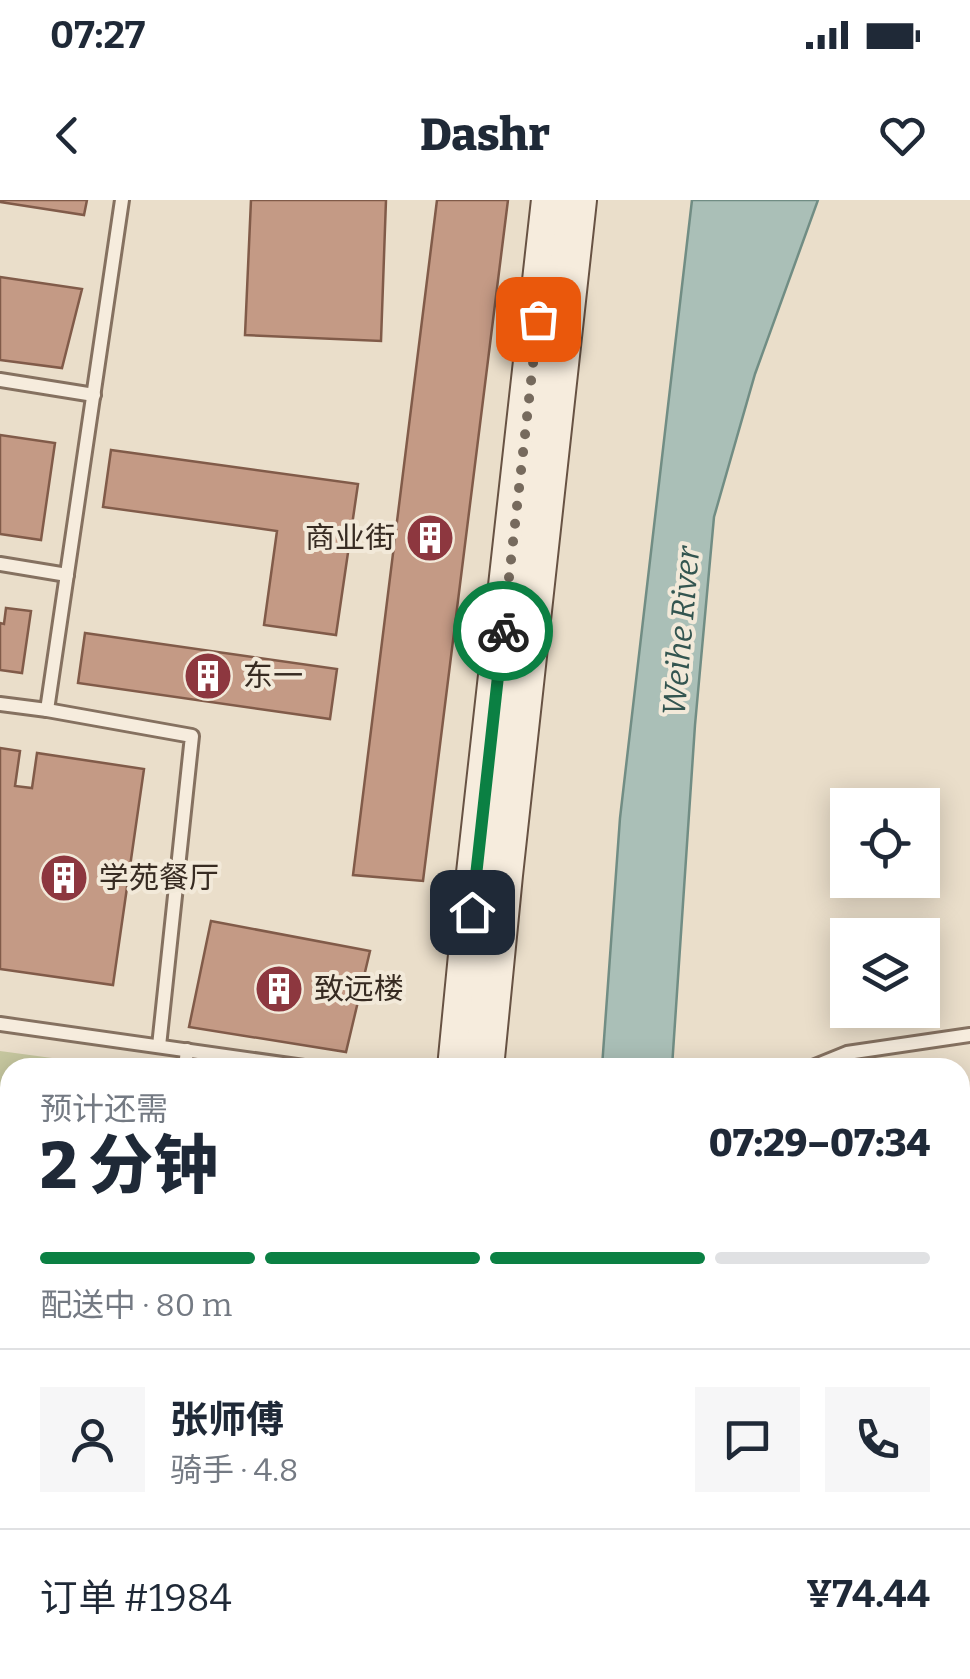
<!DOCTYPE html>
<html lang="zh">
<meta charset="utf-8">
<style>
body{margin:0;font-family:Bitter,"Noto Sans SC",serif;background:#f6f6f7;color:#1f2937;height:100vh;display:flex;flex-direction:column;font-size:38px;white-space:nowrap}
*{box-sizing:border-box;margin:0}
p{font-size:32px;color:#747a83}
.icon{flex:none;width:55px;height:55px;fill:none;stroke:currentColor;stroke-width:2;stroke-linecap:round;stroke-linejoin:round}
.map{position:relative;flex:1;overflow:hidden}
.side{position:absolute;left:0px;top:858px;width:970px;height:622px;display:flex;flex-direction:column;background:#fff;border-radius:30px 30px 0 0;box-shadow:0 5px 25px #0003}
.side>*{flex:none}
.controls{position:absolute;left:830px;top:588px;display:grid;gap:20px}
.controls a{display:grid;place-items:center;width:110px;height:110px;border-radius:0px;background:#fff;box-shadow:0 5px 25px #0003;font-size:50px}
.pin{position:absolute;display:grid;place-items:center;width:85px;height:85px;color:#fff;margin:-42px;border-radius:20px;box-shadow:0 5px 15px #0006}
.courier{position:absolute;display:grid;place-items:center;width:100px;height:100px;margin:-50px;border:8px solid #0b8043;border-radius:50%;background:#fff;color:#222;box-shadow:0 2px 12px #0007}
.overview em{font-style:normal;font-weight:800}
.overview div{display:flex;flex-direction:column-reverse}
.overview{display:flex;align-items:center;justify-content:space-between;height:170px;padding:0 40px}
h1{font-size:65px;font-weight:800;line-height:75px}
.bar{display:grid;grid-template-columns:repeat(4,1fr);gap:15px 10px;align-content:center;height:120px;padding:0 40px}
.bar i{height:12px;border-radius:8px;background:#e0e1e3}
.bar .current{background:#0b8043}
.bar p{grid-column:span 4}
.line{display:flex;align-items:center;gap:25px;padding:0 40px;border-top:2px solid #e0e1e3}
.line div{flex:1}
.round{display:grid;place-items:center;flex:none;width:105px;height:105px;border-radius:0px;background:#f6f6f7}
.status{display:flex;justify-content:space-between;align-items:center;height:70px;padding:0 50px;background:#fff;direction:ltr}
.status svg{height:28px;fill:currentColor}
header{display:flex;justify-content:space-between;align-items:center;height:130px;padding:0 40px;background:#fff;font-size:45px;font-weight:800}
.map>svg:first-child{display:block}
.green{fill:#c6c79f}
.water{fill:#aabfb7;stroke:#718d84;stroke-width:2.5}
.building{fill:#c49a85;stroke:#815b49;stroke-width:2.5}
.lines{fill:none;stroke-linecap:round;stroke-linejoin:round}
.service-casing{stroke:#857160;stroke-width:18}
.secondary-casing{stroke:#675243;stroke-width:42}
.service{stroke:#f6ecdd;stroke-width:12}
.secondary{stroke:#f6ecdd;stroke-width:38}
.done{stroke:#766a5d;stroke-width:10;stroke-dasharray:0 18}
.route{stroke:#0b8043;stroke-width:12}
.labels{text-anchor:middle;stroke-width:8;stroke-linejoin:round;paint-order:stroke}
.poi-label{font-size:30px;fill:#372b22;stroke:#f2e9d9;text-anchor:start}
.water-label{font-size:32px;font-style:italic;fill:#335550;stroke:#f2e9d9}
</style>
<div class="status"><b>07:27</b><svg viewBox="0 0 49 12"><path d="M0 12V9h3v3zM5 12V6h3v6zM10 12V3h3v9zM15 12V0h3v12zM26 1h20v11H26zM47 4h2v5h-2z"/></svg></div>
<header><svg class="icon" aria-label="back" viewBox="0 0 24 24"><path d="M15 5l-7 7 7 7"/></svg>Dashr<svg class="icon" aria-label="heart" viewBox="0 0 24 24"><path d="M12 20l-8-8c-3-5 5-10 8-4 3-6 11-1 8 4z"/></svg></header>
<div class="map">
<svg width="970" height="1479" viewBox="0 0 970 1479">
<rect width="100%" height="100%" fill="#eadeca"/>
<path class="green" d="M0 851 119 867 10 868V1424L0 1422Z"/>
<g class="water">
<path d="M692 0H818L755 174 714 317 695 525 672 867H602L620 618Z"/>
<path d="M558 1470H632L631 1479H558Z"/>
</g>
<g class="building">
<path d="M0 0H87L84 15 0 2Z"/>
<path d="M251 0H386L381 141 245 135Z"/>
<path d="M437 0H508L423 681 353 675Z"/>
<path d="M0 77 82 89 62 168 0 160Z"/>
<path d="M0 235 55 243 41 340 0 334Z"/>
<path d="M111 250 358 284 336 435 264 425 277 331 103 307Z"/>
<path d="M6 408 31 411 22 473 0 470V423L4 424Z"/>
<path d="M85 433 337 469 330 519 78 483Z"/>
<path d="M0 548 20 551 15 586 32 588 37 553 144 569 113 785 0 769Z"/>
<path d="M211 721 370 751 346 852 189 827Z"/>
<path d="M176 1470H297L296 1479H175Z"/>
</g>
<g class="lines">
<g class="service-casing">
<g id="service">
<path d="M0 180 94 195"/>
<path d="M0 364 67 375"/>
<path d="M0 504 47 510 122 0"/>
<path d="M47 510 192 536 159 846"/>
<path d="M0 824 311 868"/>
<path d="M185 868 187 850"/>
<path d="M810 868 847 853 970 835"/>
<path d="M960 906 970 905"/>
<path d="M92 1479 94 1470"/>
</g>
</g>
<g class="secondary-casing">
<g id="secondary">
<path d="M457 868 476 673 551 0"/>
<path d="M484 868 503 675 577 0"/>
<path d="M393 1479 394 1470"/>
<path d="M420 1479 421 1470"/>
</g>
</g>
<use href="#service" class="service"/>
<use href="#secondary" class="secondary"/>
</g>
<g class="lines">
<path class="done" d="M503 431 538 119"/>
<path class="route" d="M472 712 503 431"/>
</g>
<defs>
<g id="building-disc" transform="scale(2.5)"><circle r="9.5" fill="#8d373f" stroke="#f2e9d9"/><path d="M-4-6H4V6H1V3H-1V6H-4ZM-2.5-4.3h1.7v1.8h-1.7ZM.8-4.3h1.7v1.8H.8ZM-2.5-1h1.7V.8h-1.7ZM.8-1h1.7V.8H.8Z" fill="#fff"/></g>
</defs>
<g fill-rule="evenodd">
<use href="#building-disc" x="430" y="338"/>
<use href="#building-disc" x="208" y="476"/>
<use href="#building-disc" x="64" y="678"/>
<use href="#building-disc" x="279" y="789"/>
</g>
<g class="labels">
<g class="poi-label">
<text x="395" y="348" text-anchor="end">商业街</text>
<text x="243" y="486">东一</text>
<text x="99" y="688">学苑餐厅</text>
<text x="314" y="799">致远楼</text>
</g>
<g class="water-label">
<text transform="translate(681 431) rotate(-85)" y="11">Weihe River</text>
</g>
</g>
</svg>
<div class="controls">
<a><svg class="icon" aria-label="locate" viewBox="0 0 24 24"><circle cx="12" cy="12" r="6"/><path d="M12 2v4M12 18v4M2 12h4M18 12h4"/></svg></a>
<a><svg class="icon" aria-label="layers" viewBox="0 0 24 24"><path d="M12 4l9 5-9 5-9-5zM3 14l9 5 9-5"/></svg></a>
</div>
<div class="pin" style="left:538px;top:119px;background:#ea580c"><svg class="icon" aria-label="bag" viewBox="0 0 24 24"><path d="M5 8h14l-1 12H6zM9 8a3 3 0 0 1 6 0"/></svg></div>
<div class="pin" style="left:472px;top:712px;background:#1f2937"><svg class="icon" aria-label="home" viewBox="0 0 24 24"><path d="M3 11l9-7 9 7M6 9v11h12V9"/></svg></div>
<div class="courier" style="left:503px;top:431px"><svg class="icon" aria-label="bike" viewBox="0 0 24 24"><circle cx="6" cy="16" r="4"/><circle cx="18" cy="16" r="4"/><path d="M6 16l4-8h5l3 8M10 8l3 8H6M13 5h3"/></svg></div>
<section class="side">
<div class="overview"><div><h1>2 分钟</h1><p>预计还需</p></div><em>07:29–07:34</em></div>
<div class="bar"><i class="current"></i><i class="current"></i><i class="current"></i><i></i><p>配送中 · 80 m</p></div>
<div class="line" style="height:180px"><a class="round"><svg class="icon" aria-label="person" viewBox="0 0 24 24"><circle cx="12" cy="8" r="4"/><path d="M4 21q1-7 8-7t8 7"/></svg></a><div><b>张师傅</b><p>骑手 · 4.8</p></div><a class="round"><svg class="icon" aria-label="chat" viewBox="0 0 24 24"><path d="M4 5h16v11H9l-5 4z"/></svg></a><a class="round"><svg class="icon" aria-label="phone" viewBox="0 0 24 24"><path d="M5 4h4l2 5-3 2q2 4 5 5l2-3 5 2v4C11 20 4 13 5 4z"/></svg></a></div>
<div class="line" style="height:130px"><div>订单 #1984</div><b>¥74.44</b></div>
</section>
</div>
